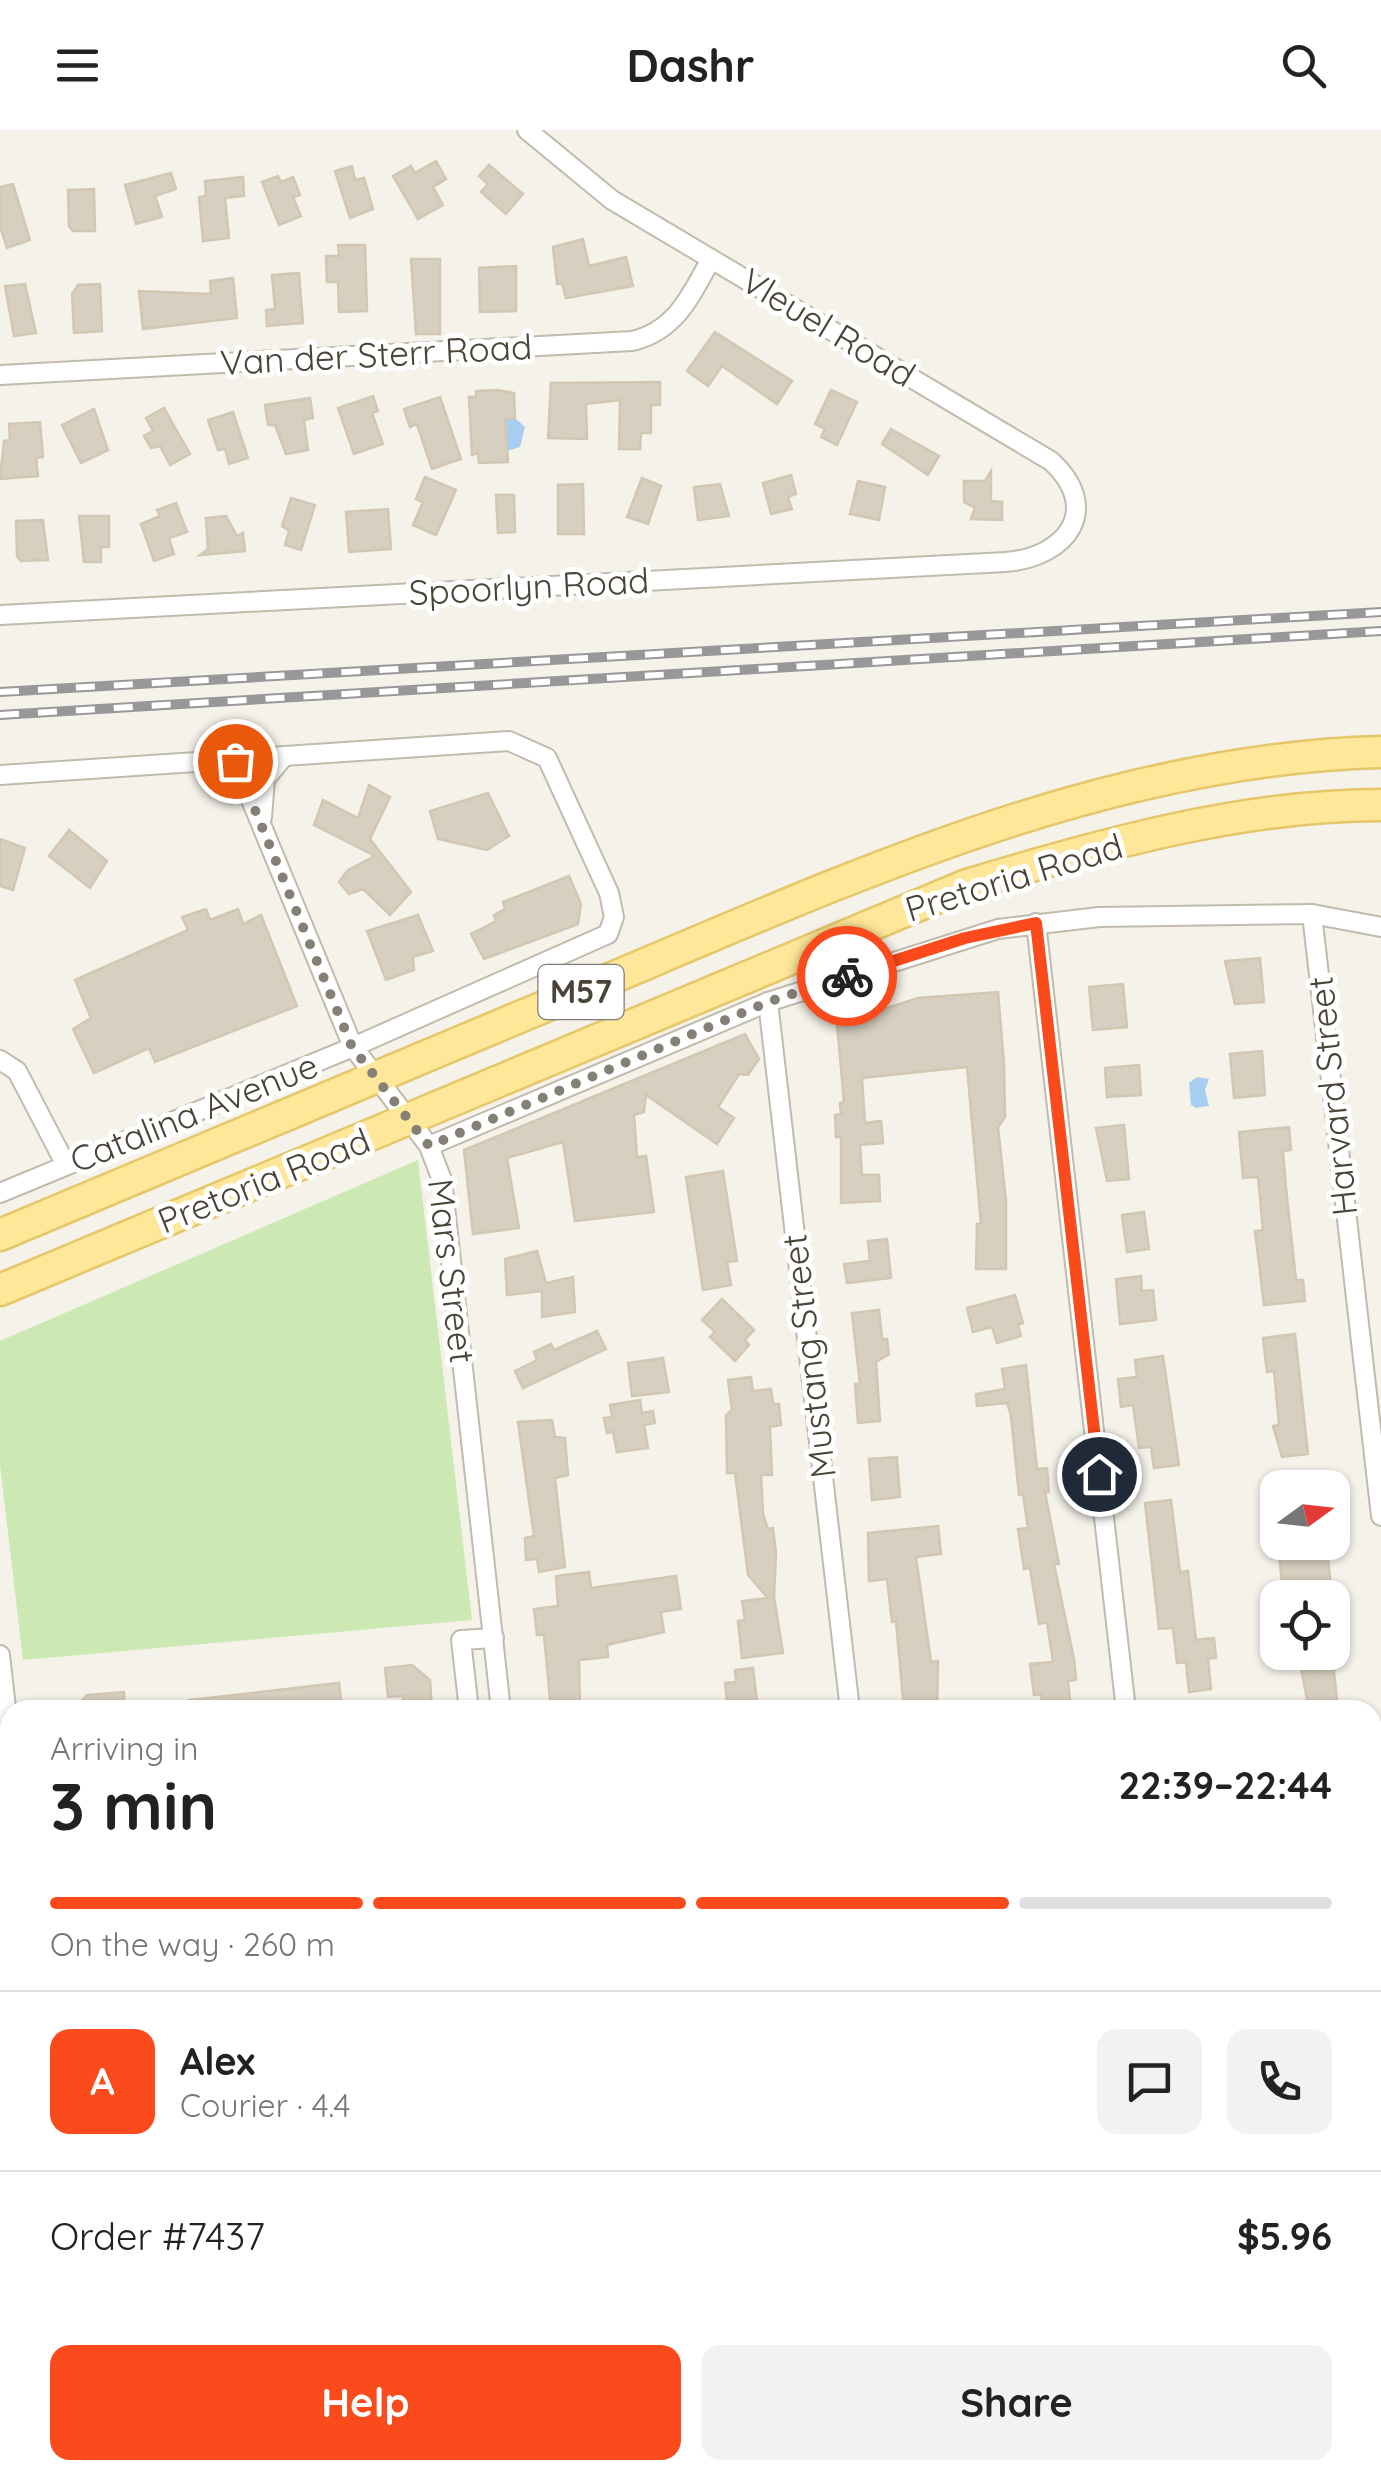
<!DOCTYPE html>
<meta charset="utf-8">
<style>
body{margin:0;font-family:Quicksand,sans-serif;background:#f2f2f2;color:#222;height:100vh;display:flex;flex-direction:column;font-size:38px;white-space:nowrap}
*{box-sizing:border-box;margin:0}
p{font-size:32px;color:#767676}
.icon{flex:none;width:55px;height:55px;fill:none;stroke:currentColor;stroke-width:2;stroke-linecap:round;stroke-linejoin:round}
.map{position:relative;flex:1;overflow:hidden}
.panel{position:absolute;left:0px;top:1570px;width:1382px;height:780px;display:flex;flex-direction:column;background:#fff;border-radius:30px 30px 0 0;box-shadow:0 2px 8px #0004}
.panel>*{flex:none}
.needle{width:65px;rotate:75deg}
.tools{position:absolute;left:1260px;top:1340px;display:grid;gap:20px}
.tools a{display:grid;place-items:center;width:90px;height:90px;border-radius:20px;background:#fff;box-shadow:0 2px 8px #0004;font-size:50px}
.pin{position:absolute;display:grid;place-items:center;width:85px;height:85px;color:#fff;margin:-42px;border:5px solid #fff;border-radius:50%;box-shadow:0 2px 10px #0007}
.courier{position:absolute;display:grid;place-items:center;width:100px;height:100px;margin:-50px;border:8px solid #fb4a1b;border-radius:50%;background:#fff;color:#222;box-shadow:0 2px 12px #0007}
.head em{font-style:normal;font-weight:700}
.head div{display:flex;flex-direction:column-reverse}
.head{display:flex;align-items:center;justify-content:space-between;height:170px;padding:0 50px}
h1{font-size:65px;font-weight:700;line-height:75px}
.bar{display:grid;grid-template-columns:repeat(4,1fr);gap:15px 10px;align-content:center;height:120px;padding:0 50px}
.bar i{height:12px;border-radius:8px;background:#e0e0e0}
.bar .selected{background:#fb4a1b}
.bar p{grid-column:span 4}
.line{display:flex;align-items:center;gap:25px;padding:0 50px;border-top:2px solid #e0e0e0}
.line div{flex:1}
.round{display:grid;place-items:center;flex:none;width:105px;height:105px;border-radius:20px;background:#f2f2f2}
.button{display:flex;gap:20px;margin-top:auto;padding:20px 50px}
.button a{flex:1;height:115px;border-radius:20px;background:#fb4a1b;color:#fff;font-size:40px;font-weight:700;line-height:115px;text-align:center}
.button a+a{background:#f2f2f2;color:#222}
header{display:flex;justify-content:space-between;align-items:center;height:130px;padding:0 50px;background:#fff;font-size:45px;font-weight:700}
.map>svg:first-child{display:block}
.green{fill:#cde9b3}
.water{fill:#a7cef1}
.building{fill:#d7cfbf;stroke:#d2c7b2;stroke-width:2.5}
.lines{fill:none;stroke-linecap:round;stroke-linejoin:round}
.minor-casing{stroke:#c1bbac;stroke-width:22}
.tertiary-casing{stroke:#c1bbac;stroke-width:28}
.primary-casing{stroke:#e5c668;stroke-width:35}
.minor{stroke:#fff;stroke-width:18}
.tertiary{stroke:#fff;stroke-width:22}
.primary{stroke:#fee799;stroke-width:30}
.rail-casing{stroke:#989898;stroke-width:10}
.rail{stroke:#fff;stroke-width:6;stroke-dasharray:19;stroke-linecap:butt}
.done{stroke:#858076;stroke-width:10;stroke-dasharray:0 18}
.route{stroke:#fb4a1b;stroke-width:12}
.labels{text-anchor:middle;stroke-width:10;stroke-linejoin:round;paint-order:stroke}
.shield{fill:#fff;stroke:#807b74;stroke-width:2.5}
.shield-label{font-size:32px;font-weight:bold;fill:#494338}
.street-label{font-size:35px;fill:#494338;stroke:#fff}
</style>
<header><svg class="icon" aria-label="menu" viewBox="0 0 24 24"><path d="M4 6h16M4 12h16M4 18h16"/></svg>Dashr<svg class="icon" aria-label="search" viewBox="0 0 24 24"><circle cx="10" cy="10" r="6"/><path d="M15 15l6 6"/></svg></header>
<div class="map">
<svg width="1381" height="2350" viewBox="0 0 1381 2350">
<rect width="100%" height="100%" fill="#f5f2ea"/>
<g class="green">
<path d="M418 1030 472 1490 23 1530 0 1335V1211Z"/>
<path d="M10 2326V2340H307L308 2350H2L0 2327Z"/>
</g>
<g class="water">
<path d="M515 288 525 297 520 317 507 321 505 289Z"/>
<path d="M1197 947 1209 949 1205 960 1209 976 1196 978 1191 975 1189 953Z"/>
</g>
<g class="building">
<path d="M436 31 446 49 433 57 443 75 418 89 393 46 411 36 415 43Z"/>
<path d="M489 35 523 64 506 84 481 62 488 54 479 46Z"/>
<path d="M352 36 355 50 364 48 373 79 350 88 335 41Z"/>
<path d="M171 43 176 59 155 66 162 87 136 94 125 55Z"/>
<path d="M278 46 281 52 293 47 300 65 293 67 301 86 279 95 262 52Z"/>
<path d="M243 47 244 66 225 68 229 108 203 111 199 67 206 66 205 51Z"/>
<path d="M13 54 30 110 7 118 0 96V57Z"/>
<path d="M94 59 95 101H73L69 96 68 60Z"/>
<path d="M583 109 589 136 626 127 633 156 566 168 562 153 557 154 553 117Z"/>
<path d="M338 115H365L367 181 339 182 338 152H327L326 126H339Z"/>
<path d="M411 129H440V204H416Z"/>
<path d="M516 136V181L480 182 479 138Z"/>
<path d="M299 143 303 193 267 196 266 180 275 179 272 145Z"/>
<path d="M233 148 237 188 143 199 139 161 211 164 210 151Z"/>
<path d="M25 154 36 203 14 206 5 156Z"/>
<path d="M100 154 102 201 74 203 72 164 78 155Z"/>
<path d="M715 202 792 251 777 274 722 236 708 256 687 241Z"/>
<path d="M660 252V275H651V303H641L640 319H619L620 270 586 274 587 309 548 308 551 253Z"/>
<path d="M497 260 514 263 515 288 505 289 508 332 479 333 478 323 472 325 469 267H476V261Z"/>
<path d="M831 260 857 272 837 315 821 307 825 299 815 294Z"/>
<path d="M373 266 378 281 372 283 383 314 354 324 338 278Z"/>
<path d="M440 267 461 329 432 339 417 294 410 297 404 279Z"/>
<path d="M310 268 313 288 304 290 308 320 286 324 275 295H268L265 275Z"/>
<path d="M164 278 190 324 170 335 160 316 151 318 144 306 153 301 146 288Z"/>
<path d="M94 279 108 320 81 333 62 295Z"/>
<path d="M233 282 248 328 229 334 225 319 218 320 208 290Z"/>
<path d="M40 292 43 327 36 328 38 346 0 349 4 311 10 310 9 294Z"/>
<path d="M891 299 939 326 928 345 882 314Z"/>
<path d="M991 341V371L1002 372V390L971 389 975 378 964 372V351H985Z"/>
<path d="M791 345 796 364 788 367 792 379 771 384 763 353Z"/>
<path d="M425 347 456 360 436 405 413 395 423 372 416 369Z"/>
<path d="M642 348 661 356 648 394 627 387Z"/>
<path d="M858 351 885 357 879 390 850 384Z"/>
<path d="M583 354 584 404H558V355Z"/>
<path d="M720 354 729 386 698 390 694 357Z"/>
<path d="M496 365H514L515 402 498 403Z"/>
<path d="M291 368 315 375 301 420 285 415 289 401 282 396Z"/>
<path d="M176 373 187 402 169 408 174 424 154 431 141 394 160 386 157 380Z"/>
<path d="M388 379 391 419 349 422 346 382Z"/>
<path d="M79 386H109V417H101V432H84Z"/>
<path d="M226 386 237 406 243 403 245 421 200 425 208 419 206 388Z"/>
<path d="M43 390 48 430 21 431 17 426 16 391Z"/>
<path d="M369 655 390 667 370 709 411 762 390 785 363 759 349 764 339 752 348 740 375 726 314 695 323 670 358 688Z"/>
<path d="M488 663 509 706 487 720 438 709 430 681Z"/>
<path d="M69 700 107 731 90 758 49 726Z"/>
<path d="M0 709 25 718 13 760 0 756Z"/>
<path d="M569 746 581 774 578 794 484 829 471 804 496 791 494 785 505 779 503 772Z"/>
<path d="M206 779 210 790 238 779 243 794 261 785 297 876 155 932 149 918 94 943 73 899 91 888 75 850 188 800 182 787Z"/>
<path d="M418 785 433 821 413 827 414 840 386 850 367 801Z"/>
<path d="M1260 828 1264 872 1235 874 1225 831Z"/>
<path d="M1123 854 1127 897 1093 900 1089 857Z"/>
<path d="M998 862 1004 934 1005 987 998 997 1006 1071V1139H976L977 1094H981L967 937 862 948 865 993 881 991 883 1013 860 1015 862 1045H879L880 1071 841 1073V1007H836L835 985 841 984 840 973 844 972 837 894 918 868Z"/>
<path d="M745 904 759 929 748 945 739 944 718 977 734 988 717 1014 646 965 644 982 634 985 637 1027 646 1026 654 1082 575 1091 563 1012 507 1028 519 1098 473 1104 464 1020Z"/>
<path d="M1262 921 1265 965 1234 968 1230 924Z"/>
<path d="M1139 935 1141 965 1107 967 1105 938Z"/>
<path d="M1124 995 1129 1049 1107 1051 1096 998Z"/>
<path d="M1289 997 1291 1020 1283 1021 1286 1058 1296 1150H1303L1305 1171 1264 1175 1255 1101 1263 1100 1258 1047 1243 1048 1239 1002Z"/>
<path d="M723 1041 737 1131 727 1132 731 1155 703 1160 686 1047Z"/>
<path d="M1144 1082 1149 1119 1127 1122 1122 1085Z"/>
<path d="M887 1109 891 1148 847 1153 844 1134 870 1131 868 1111Z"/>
<path d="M537 1121 546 1153 573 1147 575 1182 542 1187V1161L507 1165 505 1129Z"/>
<path d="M1141 1146 1142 1161 1153 1160 1156 1190 1120 1194 1116 1149Z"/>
<path d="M1015 1165 1023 1193 1018 1195 1021 1206 997 1213 992 1197 973 1202 967 1178Z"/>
<path d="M722 1169 754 1200 745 1210 749 1215 735 1231 710 1207 715 1202 702 1190Z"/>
<path d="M879 1180 882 1209H887L889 1224 876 1232 880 1291 858 1293 855 1254H860L852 1183Z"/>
<path d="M597 1201 606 1219 523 1258 515 1241 537 1230 534 1222 551 1214 554 1220Z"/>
<path d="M1295 1204 1308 1324 1282 1327 1273 1296 1279 1295 1274 1241 1267 1242 1263 1208Z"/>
<path d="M1163 1226 1179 1335 1154 1338 1151 1317 1139 1318 1133 1275 1121 1277 1118 1249 1137 1247 1135 1230Z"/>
<path d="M663 1228 669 1262 632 1266 628 1233Z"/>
<path d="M1026 1235 1037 1339 1047 1338 1049 1362H1045L1059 1434H1054L1074 1529 1076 1550 1068 1551 1071 1580H1043L1041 1564 1034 1565 1030 1534 1053 1532 1047 1492 1039 1494 1030 1438 1024 1439 1018 1399 1028 1398 1023 1364 1019 1365 1011 1286 1007 1273 977 1276 976 1264 1005 1259 1002 1239Z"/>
<path d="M751 1247 753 1261 771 1259 773 1274H779L781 1295 770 1297 772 1345H761L763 1384 768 1399 773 1398 776 1423 774 1467 783 1523 742 1528 738 1491 745 1490 742 1471 768 1468 748 1445 735 1343H727L726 1285 732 1280 728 1250Z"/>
<path d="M640 1270 642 1283 653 1281 655 1293 644 1295 648 1318 617 1322 613 1302 607 1303 604 1288 612 1287 610 1275Z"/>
<path d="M552 1290 555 1307 565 1308 568 1345 555 1348 565 1437 539 1442 537 1429 526 1430 525 1408 534 1406 518 1292Z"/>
<path d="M897 1327 900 1367 872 1370 869 1329Z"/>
<path d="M1171 1370 1180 1442 1188 1441 1196 1510 1214 1508 1216 1528 1208 1529 1211 1559 1189 1562 1186 1532 1177 1533 1173 1498 1159 1499 1145 1373Z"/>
<path d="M938 1396 941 1424 916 1427 931 1532 938 1531 937 1580H904L896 1491 892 1492 887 1449 869 1451 868 1403Z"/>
<path d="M1327 1419 1332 1468H1298L1297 1453 1282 1454 1279 1423Z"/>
<path d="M589 1442 591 1458 676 1446 681 1479 661 1482 664 1502 607 1515 608 1527 579 1530 580 1580H551L544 1505H537L534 1479 558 1476 556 1446Z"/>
<path d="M1313 1522H1332L1338 1580H1309L1301 1538 1314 1537Z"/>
<path d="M412 1535 430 1550 432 1580H404L403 1566 388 1567 385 1538Z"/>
<path d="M753 1538 758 1580H728L725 1553 736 1552 735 1540Z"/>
<path d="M339 1553 342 1580H190L189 1570Z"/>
<path d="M124 1562 125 1580H74L87 1565Z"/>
</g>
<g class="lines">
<g class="minor-casing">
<g id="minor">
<path d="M0 245 632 211C676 201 691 165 711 129"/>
<path d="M0 485 1006 432C1067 427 1103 379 1051 331L612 70 527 0"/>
<path d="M235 631 353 917 429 1016 442 1050 501 1580"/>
<path d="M0 645 509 611 547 628 609 763 614 787 608 804 353 917 0 1063"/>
<path d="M262 687 265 649 282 629"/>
<path d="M1312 784 1381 1386"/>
<path d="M1036 793 1126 1580"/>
<path d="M768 872 850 1580"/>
<path d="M0 930 17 941 66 1035"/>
<path d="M429 1016 768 872 998 799 1099 787 1312 784 1381 797"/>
<path d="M0 1525 10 1613"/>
<path d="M469 1580 461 1510 494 1508"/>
<path d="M1372 1805 1381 1804"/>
<path d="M0 1862 10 1860"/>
<path d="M338 2340 339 2350"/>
<path d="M721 2340 722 2350"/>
</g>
</g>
<g class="tertiary-casing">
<g id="tertiary">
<path d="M1372 2155 1381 2154"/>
<path d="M0 2305 10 2304"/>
</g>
</g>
<g class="primary-casing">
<g id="primary">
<path d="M0 1105C195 1024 390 943 584 860 838 753 1101 629 1381 622"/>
<path d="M0 1160 967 755C1099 715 1242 675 1381 675"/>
</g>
</g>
<use href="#minor" class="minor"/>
<use href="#tertiary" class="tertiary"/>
<use href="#primary" class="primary"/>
<g class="rail-casing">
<g id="rail">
<path d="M0 562 1381 482"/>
<path d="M0 585 1381 501"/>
</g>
</g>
<use href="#rail" class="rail"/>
</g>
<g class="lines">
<path class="done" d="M235 631 352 917 429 1016 768 872 847 846"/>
<path class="route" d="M847 846 965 808 1036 793 1099 1344"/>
</g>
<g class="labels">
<rect class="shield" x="538.5" y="835" width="85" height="54" rx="8"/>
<g class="shield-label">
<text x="581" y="873">M57</text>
</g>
<g class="street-label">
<text transform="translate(828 198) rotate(31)" y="12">Vleuel Road</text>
<text transform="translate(376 225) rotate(-3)" y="12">Van der Sterr Road</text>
<text transform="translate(529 457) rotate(-3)" y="12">Spoorlyn Road</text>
<text transform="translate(1014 748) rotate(-17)" y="12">Pretoria Road</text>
<text transform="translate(1333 966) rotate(-96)" y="12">Harvard Street</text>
<text transform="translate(194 983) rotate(-22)" y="12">Catalina Avenue</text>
<text transform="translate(264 1051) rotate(-22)" y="12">Pretoria Road</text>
<text transform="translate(451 1141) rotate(83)" y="12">Mars Street</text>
<text transform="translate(809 1226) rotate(-97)" y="12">Mustang Street</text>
</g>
</g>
</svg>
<div class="tools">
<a><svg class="needle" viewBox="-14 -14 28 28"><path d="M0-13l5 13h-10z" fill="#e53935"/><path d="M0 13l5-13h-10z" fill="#767676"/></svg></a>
<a><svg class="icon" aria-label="locate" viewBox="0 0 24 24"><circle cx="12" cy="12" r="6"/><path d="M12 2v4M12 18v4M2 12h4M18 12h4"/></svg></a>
</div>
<div class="pin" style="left:235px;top:631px;background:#ea580c"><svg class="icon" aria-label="bag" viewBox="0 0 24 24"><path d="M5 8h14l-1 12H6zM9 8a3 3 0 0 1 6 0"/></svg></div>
<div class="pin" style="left:1099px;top:1344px;background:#1f2937"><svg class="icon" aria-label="home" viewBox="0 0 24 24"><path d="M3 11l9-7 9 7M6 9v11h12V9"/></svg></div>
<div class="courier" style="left:847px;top:846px"><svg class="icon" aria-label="bike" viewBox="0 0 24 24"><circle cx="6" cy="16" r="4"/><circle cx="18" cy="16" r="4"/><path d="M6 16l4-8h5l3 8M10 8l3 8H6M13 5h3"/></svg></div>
<section class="panel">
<div class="head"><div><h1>3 min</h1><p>Arriving in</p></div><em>22:39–22:44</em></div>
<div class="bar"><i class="selected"></i><i class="selected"></i><i class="selected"></i><i></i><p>On the way · 260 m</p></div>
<div class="line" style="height:180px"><b class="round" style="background:#fb4a1b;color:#fff">A</b><div><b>Alex</b><p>Courier · 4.4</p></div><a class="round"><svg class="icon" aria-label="chat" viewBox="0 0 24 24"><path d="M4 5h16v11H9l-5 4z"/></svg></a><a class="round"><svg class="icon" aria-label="phone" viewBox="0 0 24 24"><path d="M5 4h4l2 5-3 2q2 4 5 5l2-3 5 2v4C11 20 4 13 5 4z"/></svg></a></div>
<div class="line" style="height:130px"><div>Order #7437</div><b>$5.96</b></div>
<div class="button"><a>Help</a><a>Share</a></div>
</section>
</div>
